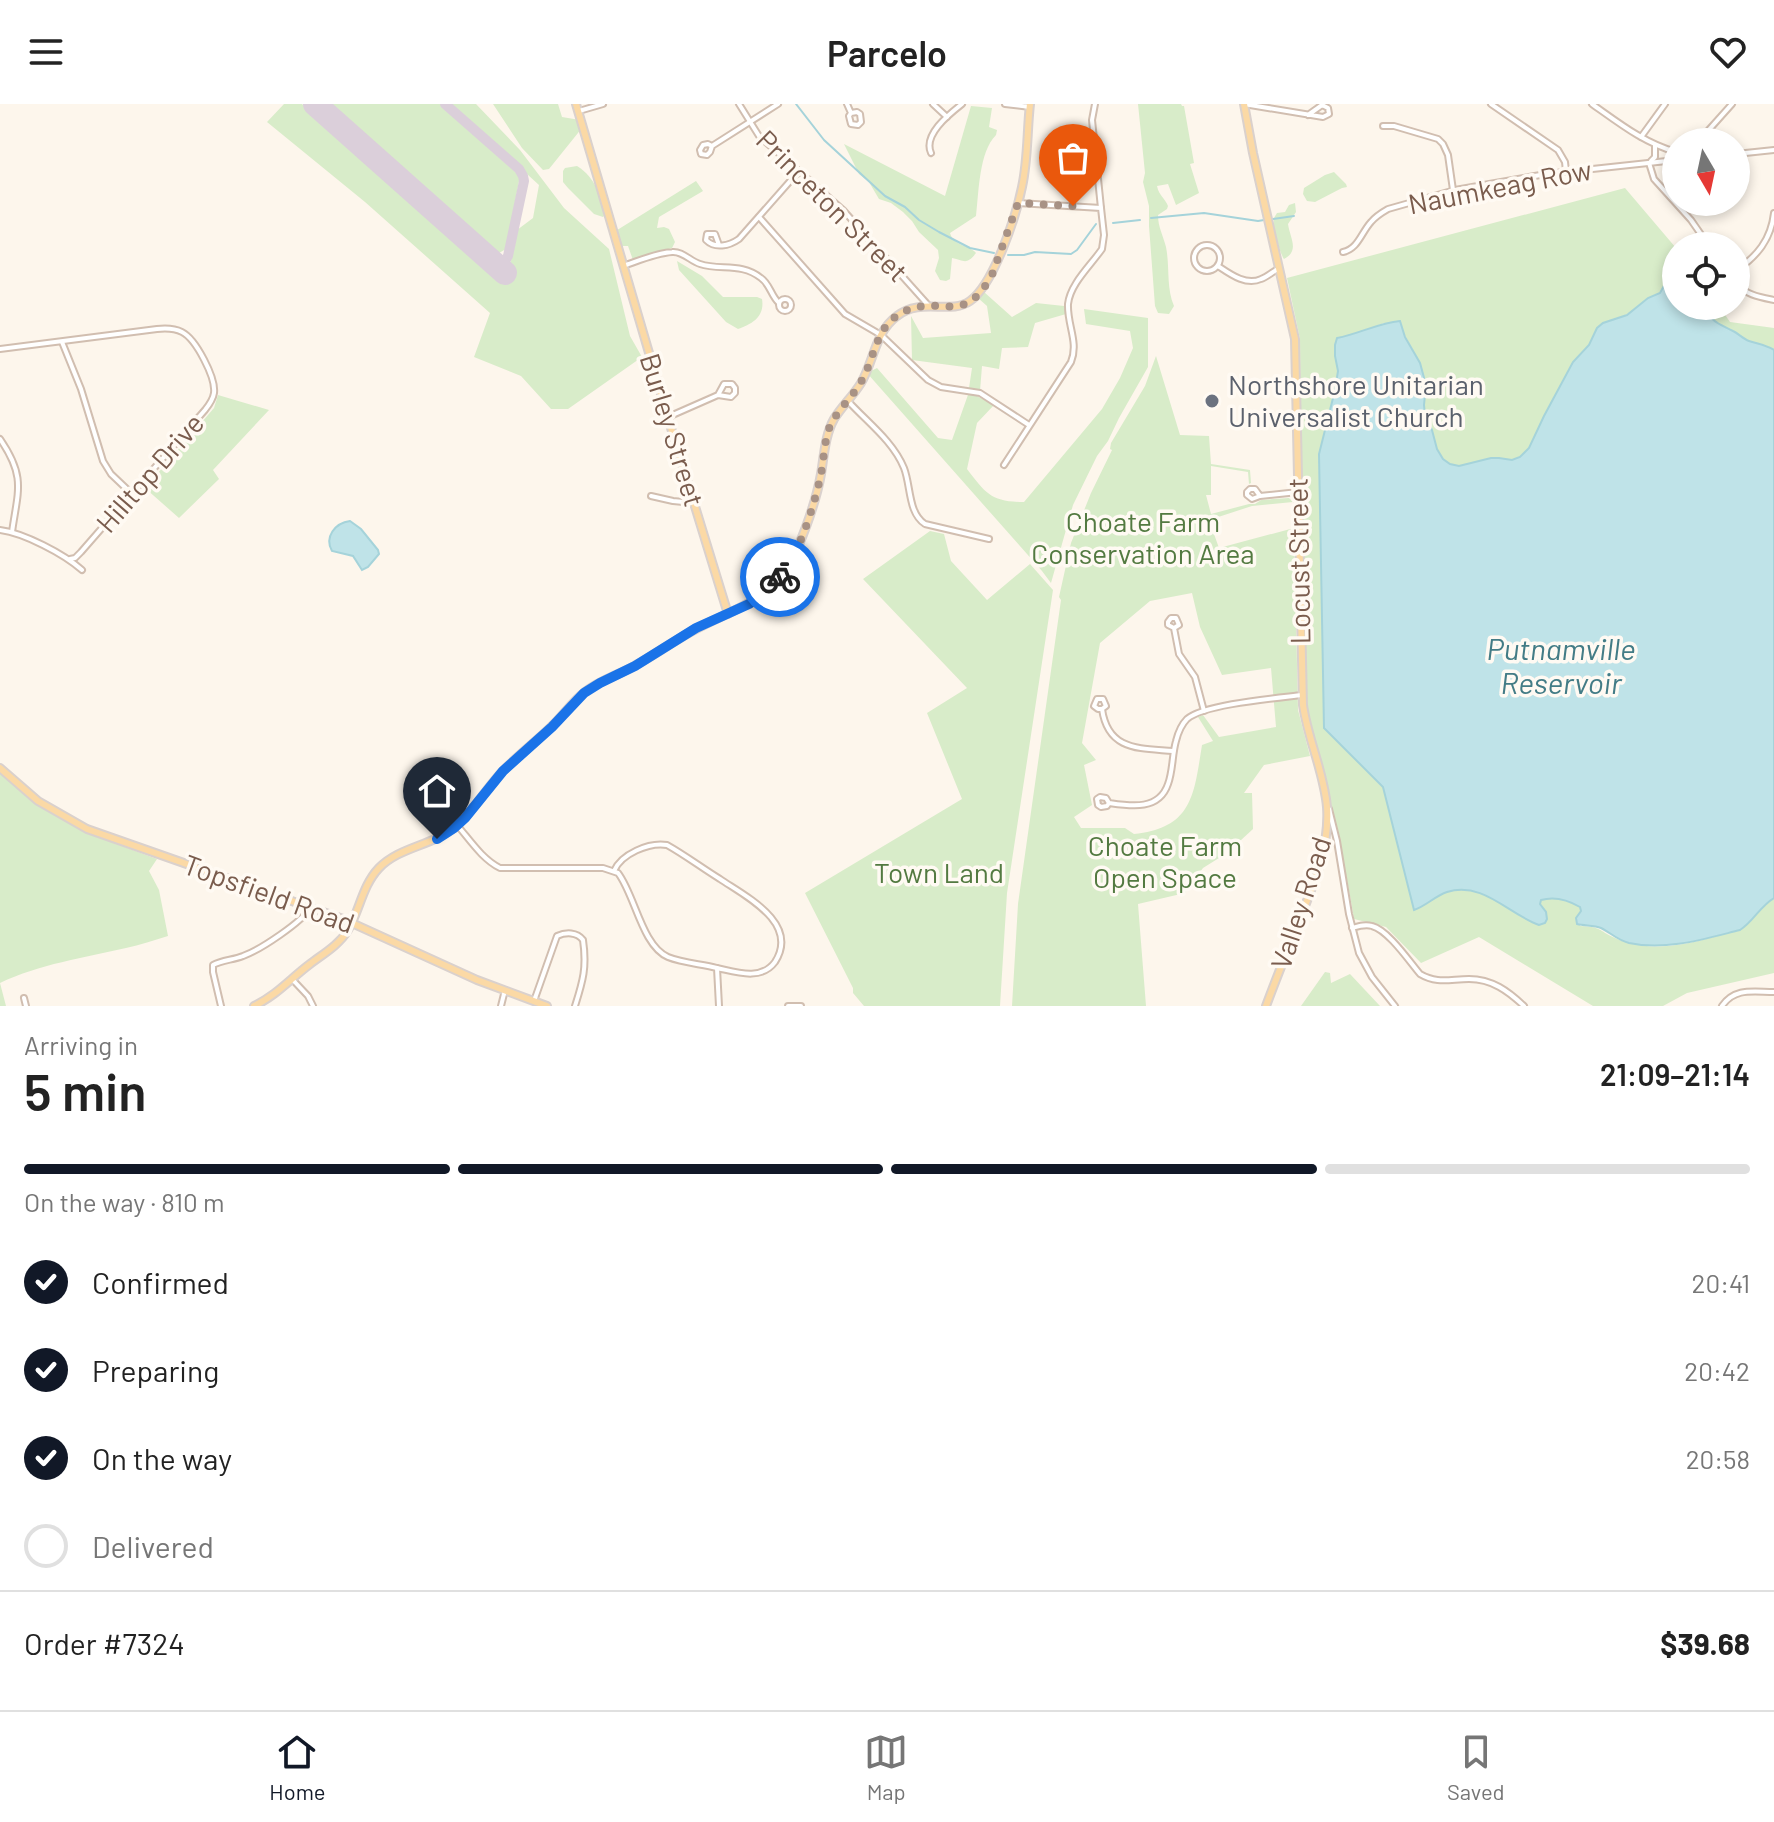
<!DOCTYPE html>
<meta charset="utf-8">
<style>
body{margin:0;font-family:Barlow,sans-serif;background:#f2f2f2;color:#222;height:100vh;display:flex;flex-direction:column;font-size:30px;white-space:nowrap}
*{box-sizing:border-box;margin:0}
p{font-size:26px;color:#767676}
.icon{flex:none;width:44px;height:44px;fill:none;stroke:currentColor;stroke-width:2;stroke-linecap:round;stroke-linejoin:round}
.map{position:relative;height:902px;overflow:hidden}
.drawer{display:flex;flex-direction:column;background:#fff;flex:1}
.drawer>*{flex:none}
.needle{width:52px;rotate:171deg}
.fabs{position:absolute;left:1662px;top:24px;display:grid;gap:16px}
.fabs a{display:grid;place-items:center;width:88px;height:88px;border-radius:50%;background:#fff;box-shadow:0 4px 12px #0003;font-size:40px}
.pin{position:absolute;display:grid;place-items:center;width:68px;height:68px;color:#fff;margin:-82px -34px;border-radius:50% 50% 50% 0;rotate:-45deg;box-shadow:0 0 8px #0007}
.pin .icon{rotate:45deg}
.courier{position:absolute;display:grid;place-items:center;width:80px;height:80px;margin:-40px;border:6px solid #1a73e8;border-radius:50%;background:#fff;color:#222;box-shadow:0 2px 10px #0007}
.head em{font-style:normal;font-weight:600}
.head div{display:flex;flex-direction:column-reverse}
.head{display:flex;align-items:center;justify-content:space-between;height:136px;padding:0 24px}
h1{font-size:52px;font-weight:600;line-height:60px}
.bar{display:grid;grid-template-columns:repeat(4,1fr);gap:12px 8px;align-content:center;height:96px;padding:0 24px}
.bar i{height:10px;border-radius:6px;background:#e0e0e0}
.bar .active{background:#111827}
.bar p{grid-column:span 4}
.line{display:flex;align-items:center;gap:20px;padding:0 24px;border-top:2px solid #e0e0e0}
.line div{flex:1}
ol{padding:0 24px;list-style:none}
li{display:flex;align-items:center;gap:24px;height:88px}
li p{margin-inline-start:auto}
li .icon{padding:8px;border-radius:50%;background:#111827;color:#fff;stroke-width:4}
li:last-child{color:#767676}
li i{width:44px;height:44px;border:4px solid #e0e0e0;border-radius:50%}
header{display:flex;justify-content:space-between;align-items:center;height:104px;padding:0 24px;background:#fff;font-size:36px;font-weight:600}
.menu{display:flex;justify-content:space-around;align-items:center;height:112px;border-top:2px solid #e0e0e0;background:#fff;font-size:22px;color:#767676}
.menu a{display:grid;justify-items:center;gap:4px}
.menu .active{color:#111827}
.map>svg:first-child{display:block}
.green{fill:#d8ecc9;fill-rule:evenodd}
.water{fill:#bfe3e8;stroke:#a5d3da;stroke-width:2}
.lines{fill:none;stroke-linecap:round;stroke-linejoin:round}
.stream{stroke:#a5d3da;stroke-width:2}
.taxiway{stroke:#dbcfda;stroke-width:10}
.runway{stroke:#dbcfda;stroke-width:24}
.minor-casing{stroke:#d1beb0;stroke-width:8}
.major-casing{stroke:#dad1cd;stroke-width:10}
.minor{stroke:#fff;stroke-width:4}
.major{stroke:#fbd9a5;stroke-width:6}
.done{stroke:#a89285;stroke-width:8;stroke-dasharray:0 14.4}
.route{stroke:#1a73e8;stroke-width:10}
.worship-dot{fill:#6b7280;stroke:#fffaf3;stroke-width:3}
.labels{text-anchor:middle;stroke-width:7;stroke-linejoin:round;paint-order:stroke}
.street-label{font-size:28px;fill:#7a5c4d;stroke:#fffaf3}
.worship-label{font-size:28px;fill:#5b616d;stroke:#fffaf3;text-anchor:start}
.park-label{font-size:28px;fill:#537a41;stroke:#fffaf3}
.water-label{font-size:30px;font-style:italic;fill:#437c86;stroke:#fffaf3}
</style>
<header><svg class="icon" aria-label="menu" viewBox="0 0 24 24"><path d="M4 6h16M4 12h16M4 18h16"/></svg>Parcelo<svg class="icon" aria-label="heart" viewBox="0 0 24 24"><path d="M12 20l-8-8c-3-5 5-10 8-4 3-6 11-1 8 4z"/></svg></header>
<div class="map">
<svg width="1774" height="902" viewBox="0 0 1774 902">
<rect width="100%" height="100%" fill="#fdf6ec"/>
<g class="green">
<path d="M284 0H302L500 175 510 162 517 126 533 114 539 81 450 0H476L520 46 564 104 609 145 630 232 642 253 568 305H551L521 272 474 253 490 209 365 98 267 18Z"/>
<path d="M327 0H440L520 72 506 145 499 149 494 148Z"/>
<path d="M493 0H558L562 13 580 16 582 24 549 65 543 66 522 44Z"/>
<path d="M1138 0H1181L1182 2H1184L1194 59 1190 60 1199 89 1176 101 1168 80 1157 82C1159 92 1165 94 1168 102L1167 105 1158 111C1158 123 1163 131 1166 143 1170 163 1166 183 1174 202L1169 210 1158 209 1155 202 1149 122V102L1143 78 1145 69Z"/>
<path d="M971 2 992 4 989 23 997 26 996 31C979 48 979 87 976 112L950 129C954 143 970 141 976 149 966 162 964 156 952 154L950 175 946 177 940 176 935 167 939 154 938 146 919 128 912 117 903 108 891 99 879 95 869 78 859 70 844 40 945 92Z"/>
<path d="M577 62C596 74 600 91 604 112L603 113 594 110 568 84 563 78V67L565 64Z"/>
<path d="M1334 68 1346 80 1347 83 1342 84 1315 98 1307 97 1303 90 1304 84 1325 71Z"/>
<path d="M696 77 703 87 659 113 657 124 664 123 669 125 675 138 672 144 633 156 628 142H618L614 128Z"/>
<path d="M1625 84 1676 144V174L1665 180 1660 189 1643 199 1633 207 1617 215 1609 217 1594 230 1589 241 1573 258 1544 312 1529 344 1520 353 1512 356 1499 354 1459 362 1450 360 1443 355 1437 345 1432 326 1425 311 1424 301 1426 281 1420 259 1401 224 1384 219 1363 228 1337 234 1335 241V252L1338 267 1335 286 1319 350 1383 683 1419 804C1427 799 1437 792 1446 788 1482 776 1508 810 1539 821L1546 808 1540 800 1541 796C1555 792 1568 796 1581 803L1580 822C1603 823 1597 826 1615 834 1622 838 1632 839 1640 841 1673 847 1708 834 1740 826 1754 817 1760 802 1774 794V869L1687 889 1663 902H1593L1479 833 1421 859 1386 823 1354 815C1346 763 1333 714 1321 663 1315 639 1307 616 1303 591L1300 235 1287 174Z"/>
<path d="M1295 99 1296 108 1288 120C1290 134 1300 147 1284 155 1280 150 1272 121 1274 115 1274 113 1276 111 1277 109L1285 108 1289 101Z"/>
<path d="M677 157 702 172 723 193H757L762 195C765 213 752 220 738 225L726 218 679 166Z"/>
<path d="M984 188 1012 213 1036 199 1064 202 1066 210 1035 219 1028 243 1002 244 999 265 982 262 980 287 969 284 972 264 912 256 911 212 923 234 991 229 987 202 978 194Z"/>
<path d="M1707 202H1719L1730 218 1774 224V246C1766 242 1758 240 1749 237 1743 235 1739 230 1733 227 1720 220 1709 219 1707 202Z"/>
<path d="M1084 205 1148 214V263L1119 314 1108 337 1097 352 1073 401 1051 479 1042 467 867 269 877 264 938 334 952 336 969 288 994 301 977 319 967 365C986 390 992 398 1024 398L1102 305 1120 274 1133 244 1130 227 1086 220Z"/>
<path d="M1156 252 1180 331 1209 332 1211 360 1250 366 1251 379 1249 380 1248 368 1211 362V391H1206L1211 410 1249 400H1255L1261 396 1289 394 1293 398 1252 402 1209 416 1219 444 1294 424 1298 606 1310 652 1264 661 1244 689H1252L1253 725 1227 749 1203 764 1185 789 1138 800 1146 902H1012L1018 800 1061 496 1059 493 1071 439 1091 389 1112 346 1110 345 1111 339 1145 282ZM1192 489 1200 523 1222 571 1271 564 1276 623 1219 633 1203 611 1198 613 1213 637 1202 641C1194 690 1193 724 1134 730L1125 724H1081L1074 713 1092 701 1084 661 1096 656 1082 639 1100 539 1150 497Z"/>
<path d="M218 291 269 306 213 366 219 375 179 414 145 384 214 304Z"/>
<path d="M930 427 944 430 951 457 987 496 1030 460 1053 486 1007 789 1000 902H864L853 889V884L805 789 962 695 927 609 967 584 863 475Z"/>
<path d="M0 668C16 682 31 696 49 707 82 728 119 741 157 755L149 767 159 786 168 832C154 836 140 841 126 844 83 854 40 860 0 879L6 902H0Z"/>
<path d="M1325 868 1330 869 1331 879 1350 870 1380 902H1301Z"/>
</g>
<g class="water">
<path d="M1676 174V202H1707C1709 218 1720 220 1733 227 1739 230 1743 235 1749 237 1758 240 1766 241 1774 246V794C1760 802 1754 817 1740 826 1704 835 1666 847 1629 839 1617 836 1611 829 1601 824 1594 821 1585 822 1577 820L1576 814 1581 807 1580 803C1568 796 1555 792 1541 796L1540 800 1546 808 1547 815 1545 819 1539 821C1508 810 1483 777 1447 788 1435 792 1426 802 1414 806L1383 683 1324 624 1319 350 1335 286 1338 267 1335 252V241L1337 234C1359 230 1378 219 1400 217L1405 233 1420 259 1426 281 1424 301 1425 311 1432 326 1437 345 1443 355 1450 360 1459 362 1491 354H1499L1512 356 1520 353 1529 344 1544 312 1573 258 1589 241 1597 224 1603 219 1627 211 1648 194 1660 189 1665 180Z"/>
<path d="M350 417 361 425 378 446 379 450 368 463 362 466 353 452 332 447C324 433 335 419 350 417Z"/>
</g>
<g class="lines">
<g class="stream">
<path d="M796 0 824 36 885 92 905 103 919 116 939 128 970 144 994 149"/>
<path d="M1151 114 1204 109 1258 117 1264 116"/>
<path d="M1273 115 1294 112"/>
<path d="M1113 119 1140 116"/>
<path d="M1008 151H1024L1035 148 1071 150 1077 146 1096 120"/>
</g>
<path class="taxiway" d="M445 0 519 65 523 72 524 77 508 152 504 159H493"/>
<path class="runway" d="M315 0 505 169"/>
<g class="minor-casing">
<g id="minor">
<path d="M739 0 759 32 843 106 929 202"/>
<path d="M847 0 851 9 849 12 851 20 858 21 861 18 860 10 857 8 851 9"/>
<path d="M933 0 947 13"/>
<path d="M1005 0 1030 3"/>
<path d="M1095 0 1092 16 1101 104"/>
<path d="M1244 0 1323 13 1329 10 1328 4 1322 1 1308 11"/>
<path d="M1491 0 1558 46 1565 58 1566 67"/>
<path d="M1592 0C1619 19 1644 39 1676 48"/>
<path d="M579 7 603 0"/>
<path d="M1383 22H1394L1438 35 1443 40 1448 51 1453 86"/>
<path d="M1641 33 1665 0"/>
<path d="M1698 38 1732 0"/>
<path d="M712 42 708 40 703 41 700 46 701 50 707 51 710 48 712 42 778 0"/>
<path d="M931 49C923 31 948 11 962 0"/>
<path d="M1736 50 1774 46"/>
<path d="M1651 57 1655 53V41"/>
<path d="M1649 59 1654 75 1691 116 1709 142"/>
<path d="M759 113 845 210 881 231 928 276 941 283 980 289 1029 321"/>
<path d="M719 141 715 130H707L706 136C715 145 729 142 739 135L799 67"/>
<circle cx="1207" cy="154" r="13"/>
<path d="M1343 148C1358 145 1361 129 1371 118 1376 112 1381 109 1388 105L1455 86 1546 70 1676 56"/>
<path d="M623 162C638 157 656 149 672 148 683 147 690 157 700 160 720 167 741 158 761 174 770 180 771 192 779 199"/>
<path d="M1218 162C1230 170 1246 182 1261 175 1267 173 1272 168 1278 165"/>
<path d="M1736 167C1757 152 1771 136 1774 109"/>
<path d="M1736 179C1746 191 1759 193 1774 196"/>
<circle cx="785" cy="201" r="6"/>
<path d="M62 238 81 285 103 357 111 370 131 389"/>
<path d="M0 245 157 225C166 224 174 224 182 228 196 235 216 274 214 289 213 296 209 301 205 306L81 448 75 454 70 455"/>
<path d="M848 297C867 318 893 337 904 364 911 382 908 409 925 420L989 435"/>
<path d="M668 313 718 291 731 293 735 289V284L732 280H724L718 291"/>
<path d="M0 335C26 373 18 386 12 428"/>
<path d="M1004 361 1071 258C1079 238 1067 221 1068 200 1070 180 1091 161 1102 145L1104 131 1101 104 1018 99"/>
<path d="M651 392 673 397 694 399"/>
<path d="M1260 392 1252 395 1247 391V388L1250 385H1255L1260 392 1298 388"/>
<path d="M0 426C24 429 64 450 82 466"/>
<path d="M1174 524 1168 521V518L1171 514H1176L1179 521 1174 524 1179 550 1195 573 1204 607"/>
<path d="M1102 605H1098L1094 602 1097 595H1103L1106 602 1102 605C1108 647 1139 644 1173 647"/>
<path d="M1109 699 1107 702 1101 703 1098 701 1097 695 1100 693 1106 694 1109 699C1130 702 1159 707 1168 680 1173 667 1172 651 1176 637 1178 629 1181 621 1187 615 1204 600 1278 594 1302 591"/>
<path d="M1329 705 1337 737 1349 810 1359 849 1372 873 1395 902"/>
<path d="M457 721C470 736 482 755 500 764H603L618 769C635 791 642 842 668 853 683 859 702 860 717 864L719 902"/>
<path d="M614 767C621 750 649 738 667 741 685 751 702 764 720 775 745 792 800 819 775 858 761 877 736 868 717 864"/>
<path d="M1352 824C1359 822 1365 820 1372 822 1388 826 1409 857 1420 870 1437 880 1450 875 1469 875 1492 875 1508 887 1524 902"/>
<path d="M292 875 308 892 313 902"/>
<path d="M24 894 26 902"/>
<path d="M534 897 557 832C566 828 577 828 583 836 587 863 583 877 575 902"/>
<path d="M221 902 213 868V861C222 856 233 856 243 852 260 846 302 818 310 804"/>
<path d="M501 902 505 886"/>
<path d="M788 902H801"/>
<path d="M1722 902C1735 883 1754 888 1774 888"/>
</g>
</g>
<g class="major-casing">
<g id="major">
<path d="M576 0 674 334 728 510"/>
<path d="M1244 0 1253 49 1295 235 1303 601C1308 636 1324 668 1327 703 1330 744 1312 784 1297 822 1287 848 1276 875 1266 902"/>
<path d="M0 664 38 697 87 725 343 815 477 876 547 902"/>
<path d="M254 902C277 891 290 875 310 860 323 850 339 841 348 826 360 806 362 782 379 764 400 742 434 742 457 721 474 706 486 685 502 668 518 651 537 637 554 620 564 610 573 597 585 588 600 576 619 571 636 561 658 549 679 533 702 522 731 507 761 498 782 471 799 449 816 398 821 370 824 352 825 331 834 315 842 302 853 292 861 279 874 257 875 228 897 212 921 193 950 211 970 197 994 180 1016 112 1022 83 1028 56 1027 27 1030 0"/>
</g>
</g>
<use href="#minor" class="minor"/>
<use href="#major" class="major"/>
</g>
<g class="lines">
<path class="done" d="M780 473C799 451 815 399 821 370 824 355 824 337 830 322 838 305 853 293 862 276 871 260 874 241 884 225 896 207 916 200 938 202 946 202 954 204 962 201 976 197 985 183 992 171L1018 99 1073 102"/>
<path class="route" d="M437 735 454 724 465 714 503 667 552 623 584 589 600 579 635 562 696 524 749 500 767 486 780 473"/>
</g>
<circle class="worship-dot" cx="1212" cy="297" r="8"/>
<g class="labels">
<g class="street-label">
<text transform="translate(1500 83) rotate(-11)" y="10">Naumkeag Row</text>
<text transform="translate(832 102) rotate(45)" y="10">Princeton Street</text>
<text transform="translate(672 326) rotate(73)" y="10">Burley Street</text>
<text transform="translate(150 369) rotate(-49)" y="10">Hilltop Drive</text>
<text transform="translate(1299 457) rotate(-91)" y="10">Locust Street</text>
<text transform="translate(269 790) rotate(20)" y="10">Topsfield Road</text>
<text transform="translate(1301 799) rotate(-72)" y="10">Valley Road</text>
</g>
<g class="worship-label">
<text x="1228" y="291">Northshore Unitarian<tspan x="1228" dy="32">Universalist Church</tspan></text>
</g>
<g class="park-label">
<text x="1143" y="428">Choate Farm<tspan x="1143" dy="32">Conservation Area</tspan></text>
<text x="1165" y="752">Choate Farm<tspan x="1165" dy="32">Open Space</tspan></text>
<text x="939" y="779">Town Land</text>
</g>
<g class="water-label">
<text x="1561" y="556">Putnamville<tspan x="1561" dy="34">Reservoir</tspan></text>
</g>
</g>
</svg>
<div class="fabs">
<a><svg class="needle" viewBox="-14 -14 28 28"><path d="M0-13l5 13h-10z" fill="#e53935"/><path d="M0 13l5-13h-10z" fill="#767676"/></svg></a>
<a><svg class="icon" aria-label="locate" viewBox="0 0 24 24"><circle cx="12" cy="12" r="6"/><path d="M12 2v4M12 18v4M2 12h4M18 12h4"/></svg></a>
</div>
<div class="pin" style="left:1073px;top:102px;background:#ea580c"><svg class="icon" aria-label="bag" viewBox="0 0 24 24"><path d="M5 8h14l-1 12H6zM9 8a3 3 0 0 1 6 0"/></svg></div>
<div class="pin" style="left:437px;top:735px;background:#1f2937"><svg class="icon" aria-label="home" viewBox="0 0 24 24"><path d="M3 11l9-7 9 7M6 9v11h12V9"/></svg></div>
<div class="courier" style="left:780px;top:473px"><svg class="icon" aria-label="bike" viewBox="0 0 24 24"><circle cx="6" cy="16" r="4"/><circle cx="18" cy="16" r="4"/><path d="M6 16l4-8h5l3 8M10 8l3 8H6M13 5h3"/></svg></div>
</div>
<section class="drawer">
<div class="head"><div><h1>5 min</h1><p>Arriving in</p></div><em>21:09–21:14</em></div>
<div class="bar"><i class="active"></i><i class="active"></i><i class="active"></i><i></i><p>On the way · 810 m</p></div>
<ol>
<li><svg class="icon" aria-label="check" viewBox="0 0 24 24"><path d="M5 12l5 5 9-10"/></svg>Confirmed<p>20:41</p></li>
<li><svg class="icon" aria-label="check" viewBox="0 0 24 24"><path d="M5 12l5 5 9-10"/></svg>Preparing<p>20:42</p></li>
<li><svg class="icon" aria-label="check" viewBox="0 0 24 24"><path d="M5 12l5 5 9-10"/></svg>On the way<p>20:58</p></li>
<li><i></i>Delivered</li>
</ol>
<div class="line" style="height:104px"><div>Order #7324</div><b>$39.68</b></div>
</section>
<nav class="menu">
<a class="active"><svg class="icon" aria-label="home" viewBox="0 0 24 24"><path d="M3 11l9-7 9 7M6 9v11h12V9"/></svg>Home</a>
<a><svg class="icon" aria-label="map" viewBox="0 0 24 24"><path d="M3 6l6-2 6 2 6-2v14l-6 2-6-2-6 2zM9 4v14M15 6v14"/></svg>Map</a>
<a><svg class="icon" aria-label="saved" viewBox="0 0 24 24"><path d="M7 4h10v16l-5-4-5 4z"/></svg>Saved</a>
</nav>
